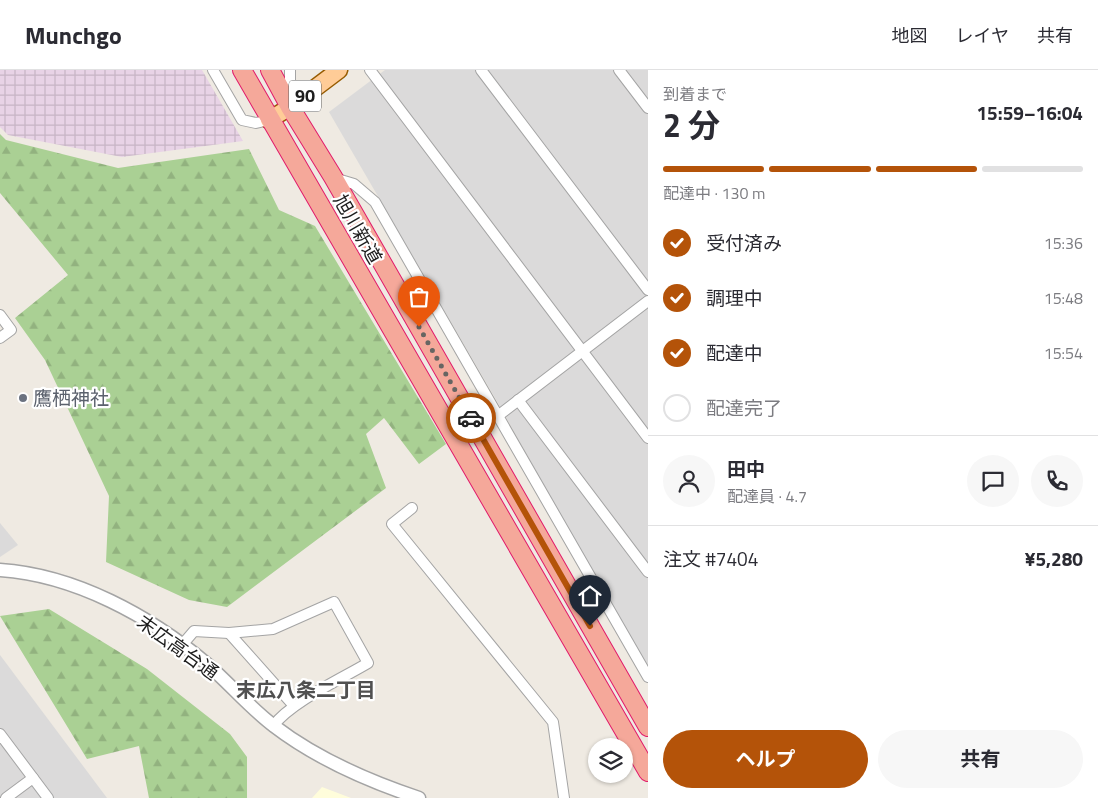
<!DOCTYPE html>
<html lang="ja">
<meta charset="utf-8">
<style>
body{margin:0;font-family:"Titillium Web","Noto Sans JP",sans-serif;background:#f7f7f7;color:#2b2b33;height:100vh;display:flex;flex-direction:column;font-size:19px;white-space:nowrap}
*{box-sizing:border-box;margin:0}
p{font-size:16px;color:#7c7c81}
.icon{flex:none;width:28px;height:28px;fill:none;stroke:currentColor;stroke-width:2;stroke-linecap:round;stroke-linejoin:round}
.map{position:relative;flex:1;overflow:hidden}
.sheet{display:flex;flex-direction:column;background:#fff;width:450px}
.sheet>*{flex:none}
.buttons{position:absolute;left:588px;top:668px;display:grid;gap:10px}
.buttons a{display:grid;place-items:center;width:45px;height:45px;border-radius:50%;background:#fff;box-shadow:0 1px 4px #0004;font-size:25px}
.pin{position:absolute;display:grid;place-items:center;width:42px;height:42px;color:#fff;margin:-51px -21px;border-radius:50% 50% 50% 0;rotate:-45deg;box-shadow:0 0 5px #0007}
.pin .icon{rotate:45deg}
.courier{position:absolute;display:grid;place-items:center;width:50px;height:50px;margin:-25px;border:4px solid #b45309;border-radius:50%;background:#fff;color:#222;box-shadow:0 1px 6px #0007}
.head em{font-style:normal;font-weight:700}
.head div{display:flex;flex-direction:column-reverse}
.head{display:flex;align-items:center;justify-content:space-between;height:85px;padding:0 15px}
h1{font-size:32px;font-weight:700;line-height:38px}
.bar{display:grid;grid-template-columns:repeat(4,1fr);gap:8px 5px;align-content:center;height:60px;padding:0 15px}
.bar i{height:6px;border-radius:4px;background:#e1e1e2}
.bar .current{background:#b45309}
.bar p{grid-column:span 4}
.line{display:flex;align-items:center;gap:12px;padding:0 15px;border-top:1px solid #e1e1e2}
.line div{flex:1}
.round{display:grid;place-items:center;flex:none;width:52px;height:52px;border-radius:26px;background:#f7f7f7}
ol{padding:0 15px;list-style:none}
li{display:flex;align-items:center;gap:15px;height:55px}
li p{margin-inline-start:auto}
li .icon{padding:5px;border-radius:50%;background:#b45309;color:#fff;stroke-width:4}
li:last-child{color:#7c7c81}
li i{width:28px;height:28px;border:2px solid #e1e1e2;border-radius:50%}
.button{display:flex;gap:10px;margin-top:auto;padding:10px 15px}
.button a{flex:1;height:58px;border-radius:30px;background:#b45309;color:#fff;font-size:20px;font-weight:700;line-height:58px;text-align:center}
.button a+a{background:#f7f7f7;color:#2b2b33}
header{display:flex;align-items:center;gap:30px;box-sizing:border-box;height:70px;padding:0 25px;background:#fff;border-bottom:1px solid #e1e1e2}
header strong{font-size:24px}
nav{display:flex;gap:28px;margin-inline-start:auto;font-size:18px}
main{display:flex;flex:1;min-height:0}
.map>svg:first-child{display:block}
.residential{fill:#dbdada}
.industrial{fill:url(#industrial-grid)}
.education{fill:#fffddb}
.forest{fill:url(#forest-firs)}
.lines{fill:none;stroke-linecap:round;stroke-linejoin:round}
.minor-casing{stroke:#a4a4a4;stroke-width:12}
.tertiary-casing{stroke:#a4a4a4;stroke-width:15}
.primary-casing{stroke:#965b00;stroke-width:19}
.trunk-casing{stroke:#e11b6b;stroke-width:20}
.minor{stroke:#fff;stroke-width:10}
.tertiary{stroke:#fff;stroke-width:12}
.primary{stroke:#ffcc97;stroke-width:16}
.trunk{stroke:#f5a89a;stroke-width:18}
.done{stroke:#666562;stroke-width:5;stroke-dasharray:0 9}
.route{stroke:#b45309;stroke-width:6}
.worship-dot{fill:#6b7280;stroke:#fff;stroke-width:2}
.labels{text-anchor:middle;stroke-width:4.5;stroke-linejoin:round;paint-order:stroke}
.shield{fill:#fff;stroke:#616161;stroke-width:1}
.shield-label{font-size:18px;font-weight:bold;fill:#1d1d1d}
.street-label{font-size:19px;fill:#1d1d1d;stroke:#fff}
.worship-label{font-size:19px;fill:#5b616d;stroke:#fff;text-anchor:start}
.neighbourhood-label{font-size:20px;font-weight:bold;fill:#505050;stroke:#fff}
</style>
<header>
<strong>Munchgo</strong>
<nav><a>地図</a><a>レイヤ</a><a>共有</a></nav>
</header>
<main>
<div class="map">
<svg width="648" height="728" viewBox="0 0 648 728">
<defs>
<pattern id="industrial-grid" width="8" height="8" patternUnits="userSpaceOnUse" patternTransform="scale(1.25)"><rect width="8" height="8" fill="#e8d3e6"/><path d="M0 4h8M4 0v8" fill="none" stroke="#c7b5c5"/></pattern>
<pattern id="forest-firs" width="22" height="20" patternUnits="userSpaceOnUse" patternTransform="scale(1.25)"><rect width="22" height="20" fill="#aad094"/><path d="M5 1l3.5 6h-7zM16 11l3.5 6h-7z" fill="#92b27f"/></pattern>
</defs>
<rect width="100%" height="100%" fill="#efeae2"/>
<g class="residential">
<path d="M385 0H648V601L498 333 329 42Z"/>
<path d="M0 453 18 475 0 487Z"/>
<path d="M0 585 107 728H0Z"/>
</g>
<path class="industrial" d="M0 0H202L243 71 122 87 8 65 0 57Z"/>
<path class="education" d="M322 717 351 728H312Z"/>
<g class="forest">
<path d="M0 64 6 70 118 98 249 79 279 140 315 156 446 374 419 394 384 348 366 364 386 418 227 537 189 530 106 492 109 426 45 290 15 248 68 205 0 123Z"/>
<path d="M49 539 147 599 230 664 247 687V728H149L139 676 87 689 0 546Z"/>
</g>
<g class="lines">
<g class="minor-casing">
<g id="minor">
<path d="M213 0 242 50 256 53 269 50"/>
<path d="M370 0 648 368"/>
<path d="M481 0 648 220"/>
<path d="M619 0 648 38"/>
<path d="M290 31V0"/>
<path d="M334 108 354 114 375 132 648 607"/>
<path d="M0 245 11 260 0 268"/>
<path d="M518 330 648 502"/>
<path d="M499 345 648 231"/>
<path d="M412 438 392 454 553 652 564 728"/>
<path d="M229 563 294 636"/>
<path d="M182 575 194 561 229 563 273 559 334 532 368 593C341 609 291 632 273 656"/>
<path d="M0 664 48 728"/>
<path d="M6 728 33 708"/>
</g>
</g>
<g class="tertiary-casing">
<path id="tertiary" d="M0 500C75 505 150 546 207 594 230 614 250 638 274 656 317 689 368 711 419 728"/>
</g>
<g class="primary-casing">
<path id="primary" d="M269 50 290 37 339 0"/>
</g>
<g class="trunk-casing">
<g id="trunk">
<path d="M242 0 648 702"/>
<path d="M270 0 290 37 333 107 648 657"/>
</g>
</g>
<use href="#minor" class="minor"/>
<use href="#tertiary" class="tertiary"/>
<use href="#primary" class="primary"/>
<use href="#trunk" class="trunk"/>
</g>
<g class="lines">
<path class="done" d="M419 257 471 348"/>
<path class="route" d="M471 348 590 556"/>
</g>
<circle class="worship-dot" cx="23" cy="328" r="5"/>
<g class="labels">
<rect class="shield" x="289" y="10.5" width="32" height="31" rx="4"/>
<g class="shield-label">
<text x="305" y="32">90</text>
</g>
<g class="street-label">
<text transform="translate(358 159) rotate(60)" y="7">旭川新道</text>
<text transform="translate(178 577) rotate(36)" y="7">末広高台通</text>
</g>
<g class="worship-label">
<text x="33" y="335">鷹栖神社</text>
</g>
<g class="neighbourhood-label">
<text x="306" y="627">末広八条二丁目</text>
</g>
</g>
</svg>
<div class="buttons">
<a><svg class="icon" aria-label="layers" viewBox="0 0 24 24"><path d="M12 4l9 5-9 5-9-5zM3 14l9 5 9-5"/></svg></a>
</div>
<div class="pin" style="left:419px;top:257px;background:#ea580c"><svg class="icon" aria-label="bag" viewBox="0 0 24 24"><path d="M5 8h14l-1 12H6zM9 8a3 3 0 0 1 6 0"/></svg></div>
<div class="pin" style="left:590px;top:556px;background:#1f2937"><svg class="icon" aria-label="home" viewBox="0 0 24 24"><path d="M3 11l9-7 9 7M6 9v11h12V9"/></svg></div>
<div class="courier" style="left:471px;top:348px"><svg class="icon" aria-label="car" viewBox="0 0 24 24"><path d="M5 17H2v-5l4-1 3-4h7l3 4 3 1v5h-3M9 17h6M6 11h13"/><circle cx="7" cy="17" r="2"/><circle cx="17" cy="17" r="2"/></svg></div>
</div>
<section class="sheet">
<div class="head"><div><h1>2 分</h1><p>到着まで</p></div><em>15:59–16:04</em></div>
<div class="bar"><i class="current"></i><i class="current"></i><i class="current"></i><i></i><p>配達中 · 130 m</p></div>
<ol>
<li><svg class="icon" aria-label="check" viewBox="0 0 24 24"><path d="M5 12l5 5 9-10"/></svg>受付済み<p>15:36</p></li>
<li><svg class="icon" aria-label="check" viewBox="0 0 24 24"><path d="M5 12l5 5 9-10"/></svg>調理中<p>15:48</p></li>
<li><svg class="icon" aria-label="check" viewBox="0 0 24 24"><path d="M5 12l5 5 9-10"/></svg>配達中<p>15:54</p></li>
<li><i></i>配達完了</li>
</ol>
<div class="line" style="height:90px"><a class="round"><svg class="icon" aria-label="person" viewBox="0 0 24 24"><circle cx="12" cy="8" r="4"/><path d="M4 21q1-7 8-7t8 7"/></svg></a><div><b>田中</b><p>配達員 · 4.7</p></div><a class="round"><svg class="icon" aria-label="chat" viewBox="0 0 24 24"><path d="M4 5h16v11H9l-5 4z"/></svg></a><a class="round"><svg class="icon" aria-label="phone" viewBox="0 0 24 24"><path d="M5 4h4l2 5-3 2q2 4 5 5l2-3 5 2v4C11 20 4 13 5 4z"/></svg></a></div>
<div class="line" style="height:65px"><div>注文 #7404</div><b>¥5,280</b></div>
<div class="button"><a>ヘルプ</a><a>共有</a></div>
</section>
</main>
